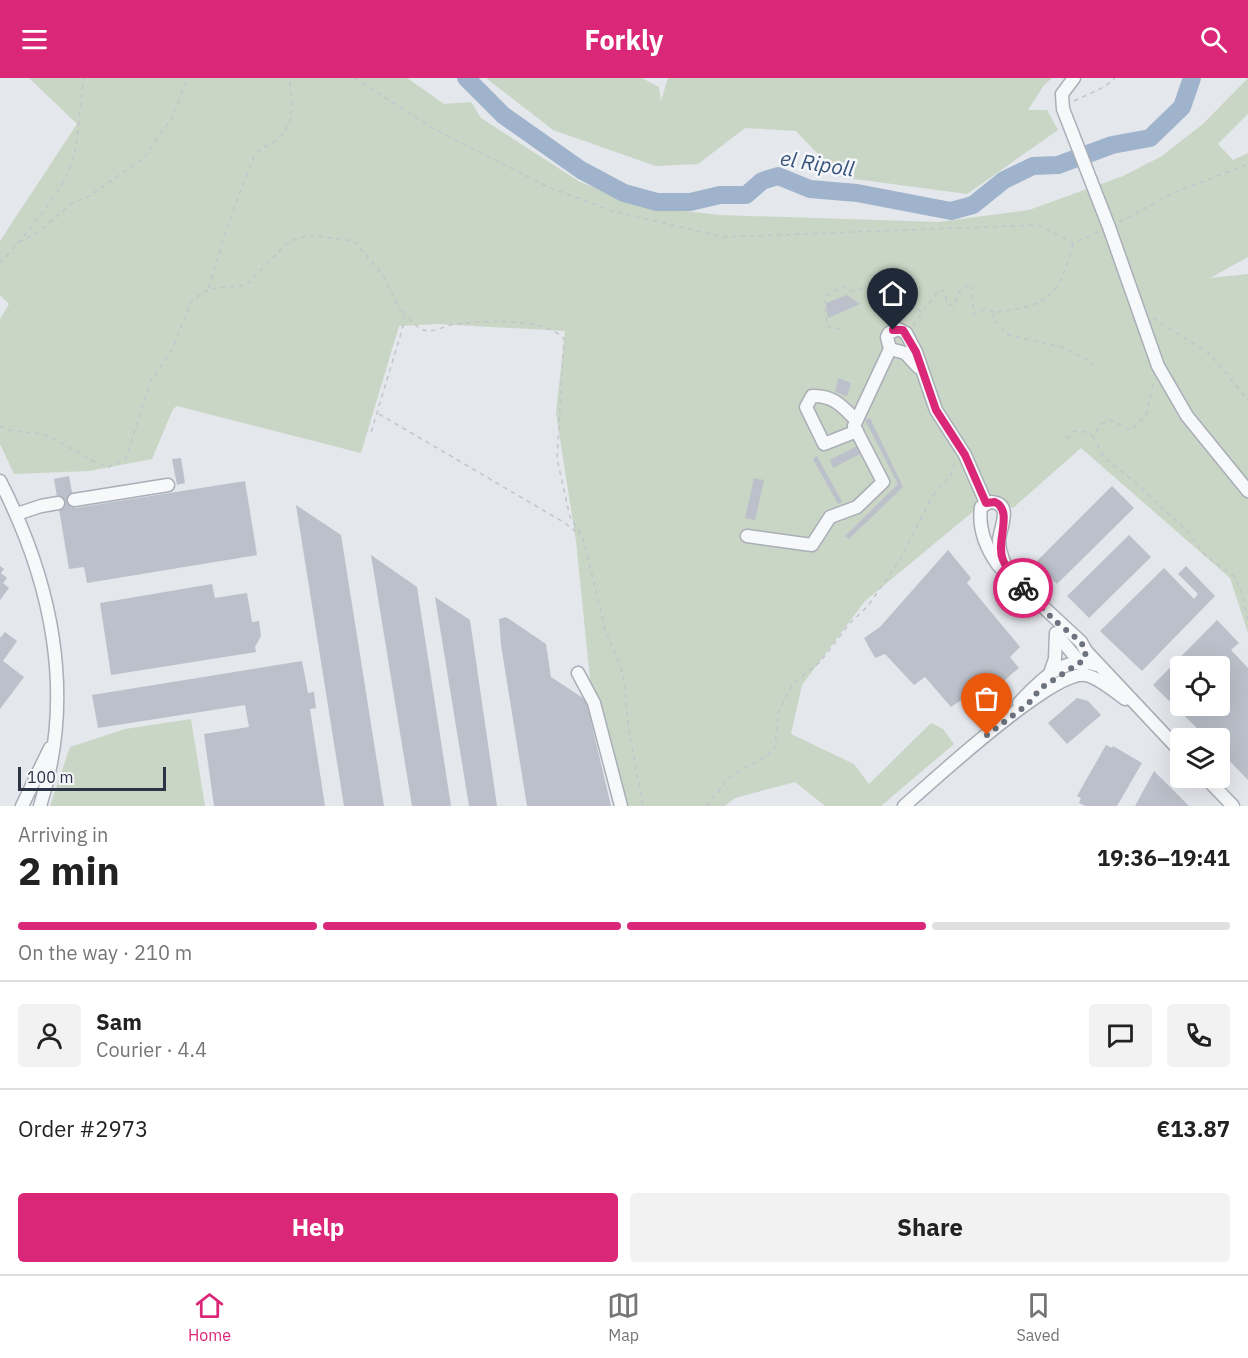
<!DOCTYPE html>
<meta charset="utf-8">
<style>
body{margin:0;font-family:"IBM Plex Sans",sans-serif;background:#f2f2f2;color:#222;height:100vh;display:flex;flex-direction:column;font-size:22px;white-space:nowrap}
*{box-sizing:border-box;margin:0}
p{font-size:20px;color:#767676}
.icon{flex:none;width:33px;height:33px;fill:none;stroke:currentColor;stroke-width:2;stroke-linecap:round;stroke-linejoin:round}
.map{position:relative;height:728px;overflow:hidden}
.sheet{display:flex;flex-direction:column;background:#fff;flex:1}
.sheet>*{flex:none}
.controls{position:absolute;left:1170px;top:578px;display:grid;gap:12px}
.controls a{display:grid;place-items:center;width:60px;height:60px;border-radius:6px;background:#fff;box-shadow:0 6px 24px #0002;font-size:30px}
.scale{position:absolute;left:18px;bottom:15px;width:148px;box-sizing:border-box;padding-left:6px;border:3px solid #2b3445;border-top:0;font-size:16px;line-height:21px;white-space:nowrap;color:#2b3445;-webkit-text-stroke:4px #f4f6f9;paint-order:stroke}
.pin{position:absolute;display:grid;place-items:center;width:51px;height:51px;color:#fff;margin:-62px -26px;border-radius:50% 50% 50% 0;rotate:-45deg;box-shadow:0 0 6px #0007}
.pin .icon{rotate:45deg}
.courier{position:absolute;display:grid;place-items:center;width:60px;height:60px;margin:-30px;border:4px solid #db2777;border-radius:50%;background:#fff;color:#222;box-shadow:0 2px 8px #0007}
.head em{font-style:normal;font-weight:800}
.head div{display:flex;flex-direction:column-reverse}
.head{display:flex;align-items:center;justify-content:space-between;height:102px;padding:0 18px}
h1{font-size:39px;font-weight:800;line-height:45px}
.bar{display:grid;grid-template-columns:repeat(4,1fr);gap:9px 6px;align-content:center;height:72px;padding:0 18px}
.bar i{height:8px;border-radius:4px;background:#e0e0e0}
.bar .current{background:#db2777}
.bar p{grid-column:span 4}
.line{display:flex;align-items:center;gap:15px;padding:0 18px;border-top:2px solid #e0e0e0}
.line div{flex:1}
.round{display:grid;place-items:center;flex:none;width:63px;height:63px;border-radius:6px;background:#f2f2f2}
.primary-button{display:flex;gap:12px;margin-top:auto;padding:12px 18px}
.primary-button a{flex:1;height:69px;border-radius:6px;background:#db2777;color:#fff;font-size:24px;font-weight:800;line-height:69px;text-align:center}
.primary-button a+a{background:#f2f2f2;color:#222}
header{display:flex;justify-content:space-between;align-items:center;height:78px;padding:0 18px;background:#db2777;color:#fff;font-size:27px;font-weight:800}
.dock{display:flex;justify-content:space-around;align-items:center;height:84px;border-top:2px solid #e0e0e0;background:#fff;font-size:16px;color:#767676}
.dock a{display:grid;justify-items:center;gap:3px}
.dock .current{color:#db2777}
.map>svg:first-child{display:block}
.green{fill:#c9d6c5}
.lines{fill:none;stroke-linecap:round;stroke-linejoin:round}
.river{stroke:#9fb4cc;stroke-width:18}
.building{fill:#bbc0ca;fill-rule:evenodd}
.minor-casing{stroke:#a9aeb7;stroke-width:15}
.path{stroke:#c2c5cb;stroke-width:1.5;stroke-dasharray:4.5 4.5;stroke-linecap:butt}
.minor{stroke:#f7f8fa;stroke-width:12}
.done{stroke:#6c737f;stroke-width:6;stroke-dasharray:0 10.8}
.route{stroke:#db2777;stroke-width:8}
.labels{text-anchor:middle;stroke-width:5;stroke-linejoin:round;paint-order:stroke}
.water-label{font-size:21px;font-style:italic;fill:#34527a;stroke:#f4f6f9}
</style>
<header><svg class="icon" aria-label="menu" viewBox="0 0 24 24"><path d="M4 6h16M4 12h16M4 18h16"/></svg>Forkly<svg class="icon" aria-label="search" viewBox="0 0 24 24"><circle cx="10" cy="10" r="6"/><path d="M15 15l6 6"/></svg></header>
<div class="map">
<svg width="1248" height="728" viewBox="0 0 1248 728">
<rect width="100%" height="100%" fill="#e4e7ec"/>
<g class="green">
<path d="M29 0H407L444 26 471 24 481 40 580 104 644 128 719 137 938 144 1029 132 1123 98 1162 78 1203 46 1248 0V36L1218 66 1233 82 1248 75V179L1210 200 1248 196V555L1230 500 1081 370 1013 430 992 418 865 523 802 607 791 656 854 686 869 706 931 645 943 651 954 666 881 728H825L795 704 735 720 725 728H619L590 601 576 463 556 335 565 253 438 246 399 248 361 375 177 328 173 331 152 381 89 393 14 396 0 366V241L9 226 0 217V163L77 46Z"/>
<path d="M486 0H642L659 9 661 23 668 0H1052L1044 7 1028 32H1047L1058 52 967 116 840 99 796 53 745 50 698 86 656 88 553 52Z"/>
<path d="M191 641 205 728H50L70 669 125 651Z"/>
</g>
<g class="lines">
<path class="river" d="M466 0 503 37 581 92 624 115 657 124H690L720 117H746L762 103 778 98 810 111 857 115 951 133 973 127 1004 102 1033 88 1058 87 1112 67 1150 60 1182 29 1192 0"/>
</g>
<g class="building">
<path d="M847 217 860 226 828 240 826 225Z"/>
<path d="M838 300 851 305 847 318 835 314Z"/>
<path d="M870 340 903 409 849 461 845 458 898 406 865 342Z"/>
<path d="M857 368 860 376 833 390 830 382Z"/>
<path d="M817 378 842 424 838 426 813 381Z"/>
<path d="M181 380 185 405 177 407 172 381Z"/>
<path d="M69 398 75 430 245 403 257 477 87 505 84 489 69 491 54 401Z"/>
<path d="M754 400 764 402 755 442 745 440Z"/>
<path d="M1112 408 1134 430 1057 506 1035 485Z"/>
<path d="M296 427 341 457 384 728H344Z"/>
<path d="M1129 457 1151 479 1089 540 1067 518Z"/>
<path d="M948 472 971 500 967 505 1020 569 1010 579 1019 590 975 627 967 618 951 629 925 599 914 607 885 576 875 580 864 560 880 549Z"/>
<path d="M371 477 417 509 451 728H412Z"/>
<path d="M0 488 4 491 1 495 7 500 3 505 9 510 0 522Z"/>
<path d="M1186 488 1215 518 1142 593 1100 553 1164 490 1194 521 1198 516 1178 496Z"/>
<path d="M212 506 215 520 247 515 252 544 259 543 261 558 255 569 256 574 111 597 100 525Z"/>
<path d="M435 519 470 542 497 728H469Z"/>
<path d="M506 539 546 566 551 599 586 622 611 728H527L501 567 499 541Z"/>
<path d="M1217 542 1239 565 1231 572 1248 590V702L1220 673V660H1207L1153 607ZM1180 588H1220V627H1180Z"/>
<path d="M5 554 17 563 3 583 24 599 0 631V560Z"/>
<path d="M302 583 308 615 314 614 316 630 310 631 325 728H214L204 656 249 649 245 627 98 650 92 617Z"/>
<path d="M1077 620 1088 623 1101 637 1067 666 1048 645Z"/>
<path d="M1106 667 1112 670 1113 668 1142 685 1117 728H1085L1079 725 1081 720 1077 718Z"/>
<path d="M1154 693 1189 728H1135Z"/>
</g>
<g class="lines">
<g class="minor-casing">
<g id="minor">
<path d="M1074 0 1062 16 1063 31 1109 149 1158 288 1187 338 1248 413"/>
<path d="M890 271 905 275 918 289"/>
<path d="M856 342C842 328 833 317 812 318L806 329 824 366 857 353"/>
<path d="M0 403C52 504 76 617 40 728"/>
<path d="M74 422 168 407"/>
<path d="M17 436 41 428 58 425"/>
<path d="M747 458 812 467 830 439 857 429 883 404 854 348 890 271 887 259 889 255 898 251 906 255 916 274 936 332 965 377 986 425"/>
<path d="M1012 498C1005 487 999 476 999 462 1000 449 1014 425 990 424L981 429C978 450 986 470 998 487L1081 564 1086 573 1180 673"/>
<path d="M1057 557 1083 588"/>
<path d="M578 595 594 625 621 728"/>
<path d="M1050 595 1055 581 1056 555"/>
<path d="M1019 625C1040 603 1064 576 1097 587"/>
<path d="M1205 699 1233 728"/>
<path d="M22 728 50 670"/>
<path d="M904 728C933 703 1053 591 1086 597 1099 600 1114 613 1125 621"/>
</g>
</g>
<g class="path">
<path d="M354 0 434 51 546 108 612 133 724 159 1037 147 1073 165 1098 154"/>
<path d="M1074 23 1104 9 1115 0"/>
<path d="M1119 144 1176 114 1248 86"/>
<path d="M19 164 37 155 72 125 89 118 143 81 171 41 188 0"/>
<path d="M1073 166C1060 217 1048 229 994 234L992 241 1009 257 1062 269 1088 282 1092 287"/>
<path d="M0 185C24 158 68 110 75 74 79 50 80 24 84 0"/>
<path d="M209 210C221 165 236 122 254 79 257 72 265 69 272 65 296 50 293 26 289 0"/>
<path d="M403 233C409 240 417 252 428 253 435 253 444 249 451 247 478 242 546 239 564 261L557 381 570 439 583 460 605 551 623 596 629 653 643 728"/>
<path d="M1153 240 1210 276 1248 322"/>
<path d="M913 247 939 212 944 213 947 224 953 228 961 211 971 206 974 236 987 231 993 234"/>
<path d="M840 251 827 248 824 219 843 208 850 213 862 211 923 234"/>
<path d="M379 336 565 445 580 457"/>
<path d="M0 348C15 357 30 352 45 357 68 366 85 382 109 389L126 380 150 304 172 272 191 223 209 211 247 207 285 167 296 161 308 157 354 163 382 196 405 242 370 358"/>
<path d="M1093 358 1104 380 1134 403 1190 456 1205 477 1235 499 1243 518 1248 546"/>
<path d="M1067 361 1074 353 1087 354 1093 358 1102 346 1110 342 1131 352 1146 337 1154 303"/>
<path d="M706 728 731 698 768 677 775 670 778 635 788 614 797 602 820 584 850 545 868 528 901 480 933 417 951 397 955 383"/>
</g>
<use href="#minor" class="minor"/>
</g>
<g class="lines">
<path class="done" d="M987 657 1028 626 1041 610 1084 582 1086 573 1081 564 1054 542 1023 510"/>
<path class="route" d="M893 252H903L916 274 936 332 965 377 986 425 995 424C1014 433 995 464 1003 482 1007 493 1015 501 1023 510"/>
</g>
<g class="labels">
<g class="water-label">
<text transform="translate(817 86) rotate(9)" y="7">el Ripoll</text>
</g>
</g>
</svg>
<div class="controls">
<a><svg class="icon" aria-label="locate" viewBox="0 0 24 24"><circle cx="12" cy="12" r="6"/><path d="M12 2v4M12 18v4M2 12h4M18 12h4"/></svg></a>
<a><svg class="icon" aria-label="layers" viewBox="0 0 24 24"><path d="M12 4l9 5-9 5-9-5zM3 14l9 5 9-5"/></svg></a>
</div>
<div class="scale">100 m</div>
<div class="pin" style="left:987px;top:657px;background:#ea580c"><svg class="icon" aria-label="bag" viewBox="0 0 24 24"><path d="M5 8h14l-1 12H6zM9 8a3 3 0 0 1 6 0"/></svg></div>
<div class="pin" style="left:893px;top:252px;background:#1f2937"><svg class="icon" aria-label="home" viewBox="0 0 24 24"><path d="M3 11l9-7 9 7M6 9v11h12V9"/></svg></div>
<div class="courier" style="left:1023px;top:510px"><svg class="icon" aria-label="bike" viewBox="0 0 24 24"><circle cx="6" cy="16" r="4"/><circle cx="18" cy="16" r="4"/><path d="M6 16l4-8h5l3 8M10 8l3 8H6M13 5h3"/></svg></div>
</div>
<section class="sheet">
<div class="head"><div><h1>2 min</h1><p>Arriving in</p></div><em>19:36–19:41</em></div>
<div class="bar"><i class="current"></i><i class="current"></i><i class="current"></i><i></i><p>On the way · 210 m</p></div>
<div class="line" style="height:108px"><a class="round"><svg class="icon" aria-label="person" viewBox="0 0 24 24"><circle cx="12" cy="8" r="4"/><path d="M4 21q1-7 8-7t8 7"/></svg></a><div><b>Sam</b><p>Courier · 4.4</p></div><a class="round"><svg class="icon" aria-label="chat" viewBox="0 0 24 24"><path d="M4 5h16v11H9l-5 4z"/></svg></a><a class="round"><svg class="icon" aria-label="phone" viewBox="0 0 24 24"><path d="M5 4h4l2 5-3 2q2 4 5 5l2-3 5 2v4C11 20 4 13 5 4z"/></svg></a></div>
<div class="line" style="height:78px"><div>Order #2973</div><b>€13.87</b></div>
<div class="primary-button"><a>Help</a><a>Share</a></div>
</section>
<nav class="dock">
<a class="current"><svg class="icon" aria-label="home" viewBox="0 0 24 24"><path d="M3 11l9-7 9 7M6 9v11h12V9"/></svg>Home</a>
<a><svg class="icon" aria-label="map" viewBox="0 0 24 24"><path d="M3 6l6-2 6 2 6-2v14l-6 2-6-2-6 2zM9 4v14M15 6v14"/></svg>Map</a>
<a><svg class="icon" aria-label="saved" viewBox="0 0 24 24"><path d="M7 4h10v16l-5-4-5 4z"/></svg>Saved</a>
</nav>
